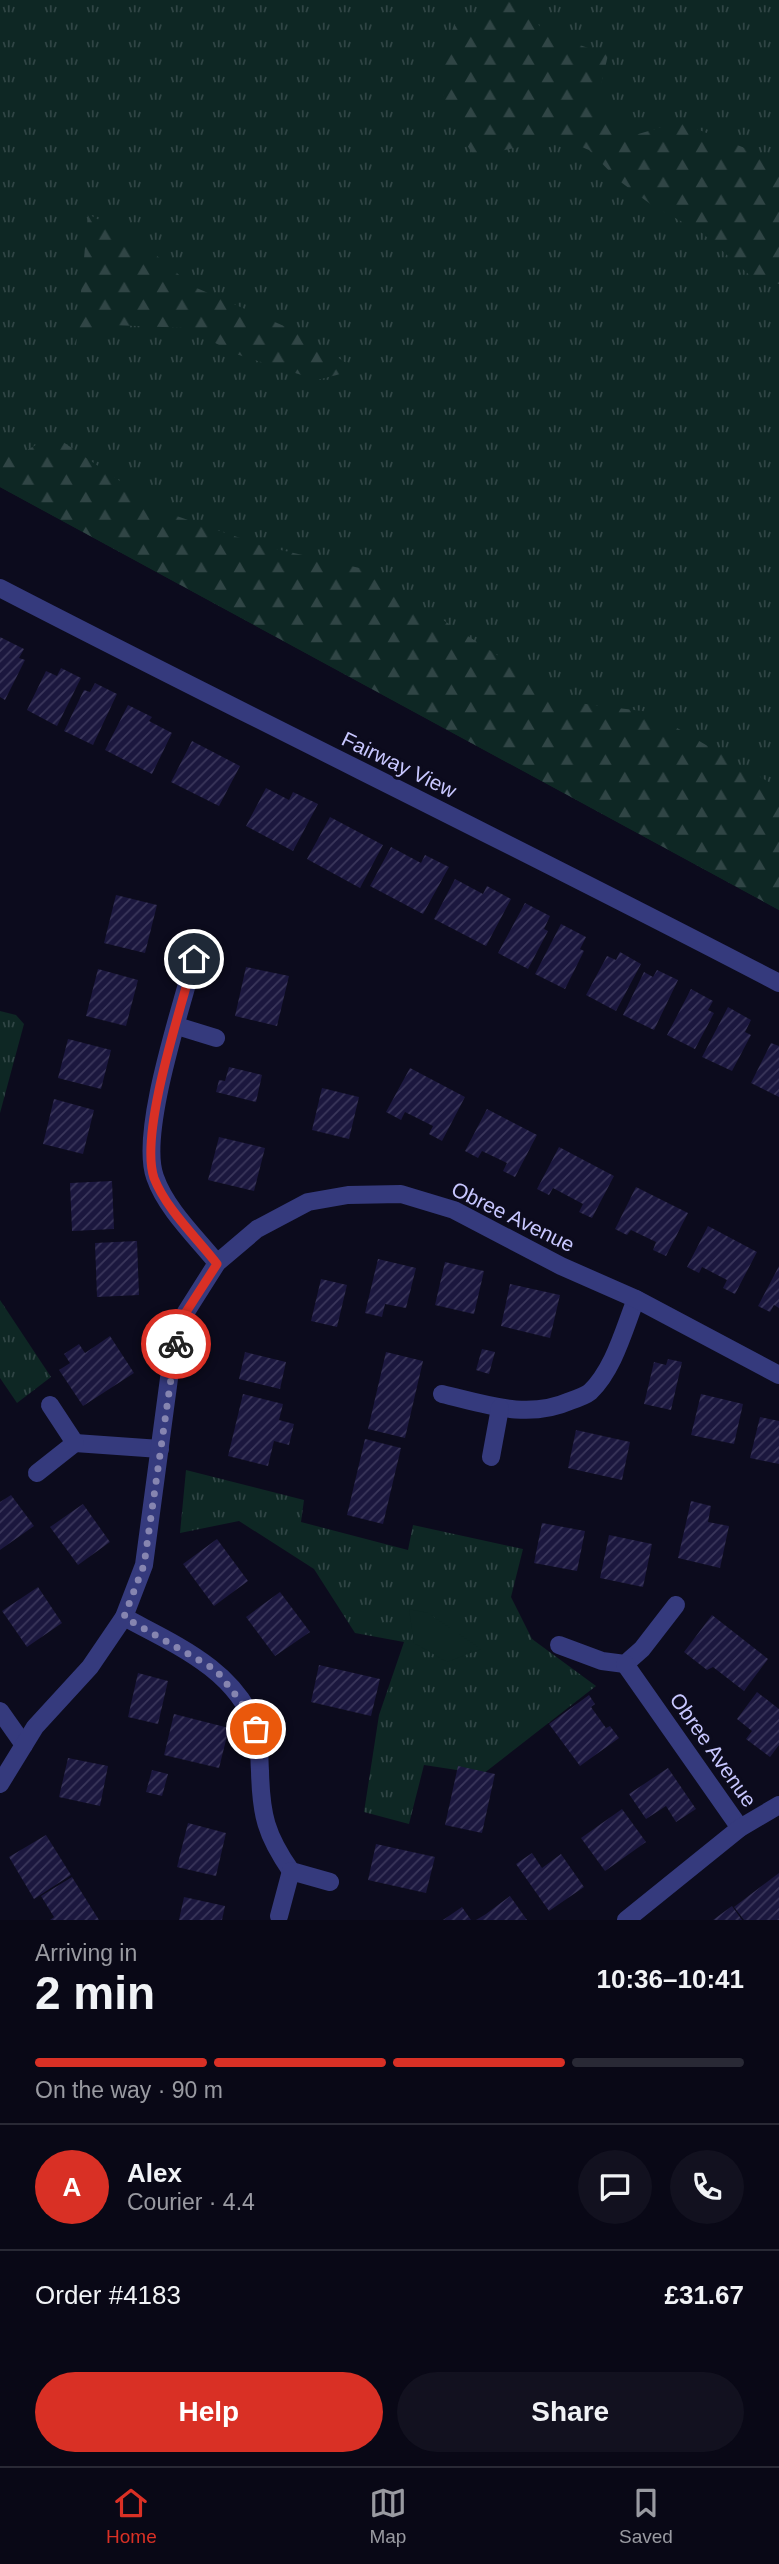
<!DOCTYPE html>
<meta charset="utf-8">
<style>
body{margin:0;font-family:Helvetica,sans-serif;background:#12111f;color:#f1f3f6;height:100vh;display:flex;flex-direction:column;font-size:26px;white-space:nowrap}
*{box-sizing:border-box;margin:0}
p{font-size:23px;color:#999aa1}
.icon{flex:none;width:38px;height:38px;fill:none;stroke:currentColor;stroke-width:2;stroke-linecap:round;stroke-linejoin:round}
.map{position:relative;height:1920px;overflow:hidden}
.panel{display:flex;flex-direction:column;background:#090816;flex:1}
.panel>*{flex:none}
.pin{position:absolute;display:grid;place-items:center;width:60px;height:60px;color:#fff;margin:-30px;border:4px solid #fff;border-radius:50%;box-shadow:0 2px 7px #0007}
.courier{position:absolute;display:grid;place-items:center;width:70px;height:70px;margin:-35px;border:5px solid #d93025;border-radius:50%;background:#fff;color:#222;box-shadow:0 2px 9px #0007}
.headline em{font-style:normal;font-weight:700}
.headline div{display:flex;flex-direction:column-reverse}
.headline{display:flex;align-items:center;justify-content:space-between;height:119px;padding:0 35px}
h1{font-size:46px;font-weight:700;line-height:52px}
.bar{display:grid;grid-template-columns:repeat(4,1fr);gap:10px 7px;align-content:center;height:84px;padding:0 35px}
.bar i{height:9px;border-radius:5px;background:#292935}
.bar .active{background:#d93025}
.bar p{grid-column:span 4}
.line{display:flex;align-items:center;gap:18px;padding:0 35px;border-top:2px solid #292935}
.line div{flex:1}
.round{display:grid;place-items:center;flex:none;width:74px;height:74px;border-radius:37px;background:#12111f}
.cta{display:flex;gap:14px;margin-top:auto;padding:14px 35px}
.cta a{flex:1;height:80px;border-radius:42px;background:#d93025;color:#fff;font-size:28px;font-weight:700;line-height:80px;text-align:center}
.cta a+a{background:#12111f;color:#f1f3f6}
.menu{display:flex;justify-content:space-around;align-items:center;height:98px;border-top:2px solid #292935;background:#090816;font-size:19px;color:#999aa1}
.menu a{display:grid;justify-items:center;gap:4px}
.menu .active{color:#d93025}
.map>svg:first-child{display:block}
.grass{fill:url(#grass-tufts)}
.forest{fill:url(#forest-firs)}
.green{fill:#0e2724}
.building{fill:url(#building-hatch)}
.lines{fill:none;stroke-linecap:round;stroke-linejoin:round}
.minor{stroke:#353a7d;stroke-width:18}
.done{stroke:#8685b0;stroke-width:7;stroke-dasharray:0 12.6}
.route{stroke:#d93025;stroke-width:9}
.labels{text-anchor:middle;stroke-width:6;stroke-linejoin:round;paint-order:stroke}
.street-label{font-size:21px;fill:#c8c7ff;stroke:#0c0b1d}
</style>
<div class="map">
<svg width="779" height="1920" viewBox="0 0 779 1920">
<defs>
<pattern id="grass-tufts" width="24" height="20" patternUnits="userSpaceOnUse" patternTransform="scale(1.75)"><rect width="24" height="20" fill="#0e2724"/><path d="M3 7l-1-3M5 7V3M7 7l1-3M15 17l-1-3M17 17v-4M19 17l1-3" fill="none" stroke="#304545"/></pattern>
<pattern id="forest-firs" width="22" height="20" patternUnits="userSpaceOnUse" patternTransform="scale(1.75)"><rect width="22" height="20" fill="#0e2724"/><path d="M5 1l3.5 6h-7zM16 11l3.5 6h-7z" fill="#304545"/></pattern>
<pattern id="building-hatch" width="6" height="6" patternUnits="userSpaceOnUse" patternTransform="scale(1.75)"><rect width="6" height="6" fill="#1b173e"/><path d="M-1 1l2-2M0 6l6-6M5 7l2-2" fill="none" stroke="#3b375b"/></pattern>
</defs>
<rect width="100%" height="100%" fill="#0c0b1d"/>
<g class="grass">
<path d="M0 0H779V910L0 487Z"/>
<path d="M0 1011 16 1015 24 1024 0 1113Z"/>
<path d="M0 1300 51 1377 17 1403 0 1378Z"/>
<path d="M186 1470 304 1500 301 1522 408 1550 413 1525 523 1549 511 1597 532 1639 596 1686 483 1774 424 1765 409 1824 364 1812 379 1715 404 1642 355 1633 314 1569 239 1521 180 1533Z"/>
</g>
<g class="forest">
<path d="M513 0H524L543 32 608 55 596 107 635 135 679 122 760 154 779 169V284L754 279 701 232 653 206 618 180 589 150 548 133 520 147 474 156 450 119 435 64 458 19Z"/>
<path d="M88 214 142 243 192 286 307 336 356 370 317 380 236 354 187 328 113 325 76 347Z"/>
<path d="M53 435 165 512 263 546 364 569 570 702 650 712 779 788V910L0 487V443L17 456Z"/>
</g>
<path class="green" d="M409 1609 428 1613 481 1649 447 1662 414 1643Z"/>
<g class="building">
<path d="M0 637 24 649 19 658 25 660 5 700 0 697Z"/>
<path d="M61 668 81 678 57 726 27 710 46 671 57 676Z"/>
<path d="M95 683 117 694 93 745 64 731 84 690 90 692Z"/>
<path d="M128 705 152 717 149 721 172 733 152 774 105 750Z"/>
<path d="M192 741 240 766 219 806 171 782Z"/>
<path d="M266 788 289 800 293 792 318 804 293 851 246 826Z"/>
<path d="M330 817 383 845 360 888 307 859Z"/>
<path d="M391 847 421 863 425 855 449 867 423 914 370 886Z"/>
<path d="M455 879 483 894 487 886 511 899 486 946 434 919Z"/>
<path d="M116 895 157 905 145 953 104 943Z"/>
<path d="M525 903 550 916 544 929 548 931 528 969 498 953Z"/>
<path d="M561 924 586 937 580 949 584 951 565 989 535 974Z"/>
<path d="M620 952 641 964 616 1011 586 995 607 956 616 960Z"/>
<path d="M246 967 289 976 277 1026 235 1016Z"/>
<path d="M98 969 138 980 126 1026 86 1016Z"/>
<path d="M657 970 678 980 654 1030 623 1015 644 972 653 977Z"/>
<path d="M691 989 713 1001 708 1010 714 1013 695 1049 667 1035Z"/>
<path d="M728 1007 751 1020 745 1032 751 1035 732 1071 702 1057Z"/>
<path d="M68 1039 111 1050 101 1089 58 1078Z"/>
<path d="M771 1043 779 1046V1097L751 1083Z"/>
<path d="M229 1067 262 1075 256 1102 216 1092 219 1080 225 1081Z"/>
<path d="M410 1068 465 1097 442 1141 429 1134 433 1126 405 1112 401 1120 386 1112Z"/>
<path d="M322 1088 359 1097 349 1139 312 1130Z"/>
<path d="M54 1099 94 1110 83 1154 43 1144Z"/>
<path d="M487 1109 537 1135 515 1177 503 1171 507 1163 482 1151 478 1158 465 1151Z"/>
<path d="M219 1137 265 1148 254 1191 208 1180Z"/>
<path d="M559 1147 614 1176 592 1218 579 1212 583 1204 553 1188 549 1195 537 1189Z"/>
<path d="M112 1181 114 1229 72 1231 70 1183Z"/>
<path d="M636 1187 688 1213 666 1256 653 1250 656 1242 631 1230 627 1235 615 1229Z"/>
<path d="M708 1226 757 1252 735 1294 723 1288 727 1280 702 1267 699 1273 687 1267Z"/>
<path d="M137 1241 139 1295 97 1297 95 1243Z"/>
<path d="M378 1259 416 1268 406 1308 385 1304 382 1317 365 1313Z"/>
<path d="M445 1262 484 1271 474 1314 435 1305Z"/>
<path d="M779 1266V1308L774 1305 770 1312 758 1306Z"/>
<path d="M321 1279 347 1285 337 1327 311 1321Z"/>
<path d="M510 1284 560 1295 550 1338 501 1326Z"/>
<path d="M110 1336 134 1373 83 1406 59 1370 70 1363 64 1354 79 1344 85 1353Z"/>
<path d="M482 1349 495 1352 489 1374 476 1370Z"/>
<path d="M245 1352 286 1362 280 1389 239 1379Z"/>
<path d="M386 1352 423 1361 405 1438 368 1429Z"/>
<path d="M668 1359 682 1362 671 1410 644 1404 654 1362 666 1365Z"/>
<path d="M243 1394 283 1404 279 1420 294 1424 289 1445 274 1441 268 1466 228 1456Z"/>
<path d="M701 1394 743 1404 734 1444 691 1435Z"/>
<path d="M760 1417 779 1421V1464L750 1458Z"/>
<path d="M576 1430 630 1442 622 1480 568 1468Z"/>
<path d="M365 1439 401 1448 383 1524 347 1515Z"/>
<path d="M11 1495 34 1526 0 1550V1502Z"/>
<path d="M691 1501 711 1506 708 1522 729 1526 720 1568 678 1558Z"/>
<path d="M83 1504 110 1542 78 1565 50 1527Z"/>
<path d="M542 1523 585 1531 577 1571 534 1563Z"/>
<path d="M609 1535 652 1544 643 1587 600 1578Z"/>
<path d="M217 1539 248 1581 214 1606 183 1564Z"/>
<path d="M38 1587 62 1623 27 1647 2 1611Z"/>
<path d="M280 1592 310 1632 275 1656 246 1617Z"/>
<path d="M712 1615 768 1659 744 1691 713 1667 707 1670 684 1652Z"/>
<path d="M319 1665 380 1679 371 1716 311 1702Z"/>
<path d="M138 1673 168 1681 158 1724 128 1717Z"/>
<path d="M757 1692 779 1709V1745L770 1757 746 1739 752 1731 737 1719Z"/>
<path d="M589 1695 595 1704 591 1707 606 1728 610 1726 619 1738 580 1766 549 1724Z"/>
<path d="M174 1714 229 1728 219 1768 164 1755Z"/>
<path d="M68 1758 108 1766 100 1806 59 1797Z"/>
<path d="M458 1766 495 1774 482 1833 445 1825Z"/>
<path d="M668 1768 696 1809 676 1822 666 1806 646 1819 629 1794Z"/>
<path d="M152 1770 168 1774 162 1796 146 1792Z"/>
<path d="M622 1809 646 1842 605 1871 581 1838Z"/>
<path d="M188 1823 226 1833 216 1876 177 1867Z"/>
<path d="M46 1835 71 1875 34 1899 9 1857Z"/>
<path d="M376 1844 435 1857 426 1893 368 1880Z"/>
<path d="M532 1853 542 1868 561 1854 584 1887 549 1911 516 1864Z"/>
<path d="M779 1873V1920H744L734 1907Z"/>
<path d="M72 1877 99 1920H50L54 1917 41 1896Z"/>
<path d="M510 1896 527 1920H476L486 1914Z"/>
<path d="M184 1897 225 1906 222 1920H179Z"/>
<path d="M732 1906 742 1920H713Z"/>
<path d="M462 1907 471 1920H443Z"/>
</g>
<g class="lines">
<g class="minor">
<path d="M0 588C259 722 521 848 779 983"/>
<path d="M194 959C181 1009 139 1133 155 1177 166 1209 197 1238 217 1263"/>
<path d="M177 1026 216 1038"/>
<path d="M442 1394C485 1404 527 1420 570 1401 576 1399 585 1396 590 1392 614 1369 624 1329 636 1299"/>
<path d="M75 1443 160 1449"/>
<path d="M491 1457 500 1408"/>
<path d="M37 1473 75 1443 50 1405"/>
<path d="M124 1617C174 1644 237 1670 256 1729 260 1741 259 1758 260 1771 261 1815 266 1835 291 1871"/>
<path d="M559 1645 602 1661 625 1664 642 1649 676 1605"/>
<path d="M625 1664 740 1828"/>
<path d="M0 1711 24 1745"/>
<path d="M0 1784 35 1727 90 1667 124 1617 144 1565 172 1356 186 1312 217 1263 257 1229 308 1202 348 1195 401 1194 454 1210 561 1266 636 1299 779 1375"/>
<path d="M279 1916 291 1871 330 1882"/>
<path d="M626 1920 740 1828 779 1805"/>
</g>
</g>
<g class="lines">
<path class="done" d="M176 1344 144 1565 124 1617 216 1670 241 1702 256 1729"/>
<path class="route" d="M176 1344 186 1312 217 1264C197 1238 166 1209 154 1178 139 1133 181 1008 194 959"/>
</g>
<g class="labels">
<g class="street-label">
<text transform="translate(399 765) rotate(26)" y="7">Fairway View</text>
<text transform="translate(513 1217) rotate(26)" y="7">Obree Avenue</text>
<text transform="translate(713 1750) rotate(55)" y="7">Obree Avenue</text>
</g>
</g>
</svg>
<div class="pin" style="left:256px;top:1729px;background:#ea580c"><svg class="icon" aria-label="bag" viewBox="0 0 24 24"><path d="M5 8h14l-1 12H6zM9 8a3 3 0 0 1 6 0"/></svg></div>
<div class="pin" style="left:194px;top:959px;background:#1f2937"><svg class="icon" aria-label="home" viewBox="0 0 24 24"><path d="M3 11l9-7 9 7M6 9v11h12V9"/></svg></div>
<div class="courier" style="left:176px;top:1344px"><svg class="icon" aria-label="bike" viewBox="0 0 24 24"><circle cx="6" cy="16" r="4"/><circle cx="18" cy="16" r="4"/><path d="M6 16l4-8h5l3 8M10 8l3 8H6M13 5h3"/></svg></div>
</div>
<section class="panel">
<div class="headline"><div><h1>2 min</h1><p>Arriving in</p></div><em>10:36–10:41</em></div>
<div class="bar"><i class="active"></i><i class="active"></i><i class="active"></i><i></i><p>On the way · 90 m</p></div>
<div class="line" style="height:126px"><b class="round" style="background:#d93025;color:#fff">A</b><div><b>Alex</b><p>Courier · 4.4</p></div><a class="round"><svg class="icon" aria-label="chat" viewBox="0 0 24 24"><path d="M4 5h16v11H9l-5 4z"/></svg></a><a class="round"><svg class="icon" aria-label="phone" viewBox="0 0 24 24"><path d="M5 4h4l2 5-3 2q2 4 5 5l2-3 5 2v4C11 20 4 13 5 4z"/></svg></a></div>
<div class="line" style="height:91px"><div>Order #4183</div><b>£31.67</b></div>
<div class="cta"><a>Help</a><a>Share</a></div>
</section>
<nav class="menu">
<a class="active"><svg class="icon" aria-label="home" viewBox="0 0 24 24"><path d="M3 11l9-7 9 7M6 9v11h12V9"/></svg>Home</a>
<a><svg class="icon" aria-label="map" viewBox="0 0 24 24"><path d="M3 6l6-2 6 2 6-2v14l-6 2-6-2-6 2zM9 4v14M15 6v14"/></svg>Map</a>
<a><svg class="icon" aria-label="saved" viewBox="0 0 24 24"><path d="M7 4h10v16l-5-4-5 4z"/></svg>Saved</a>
</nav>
